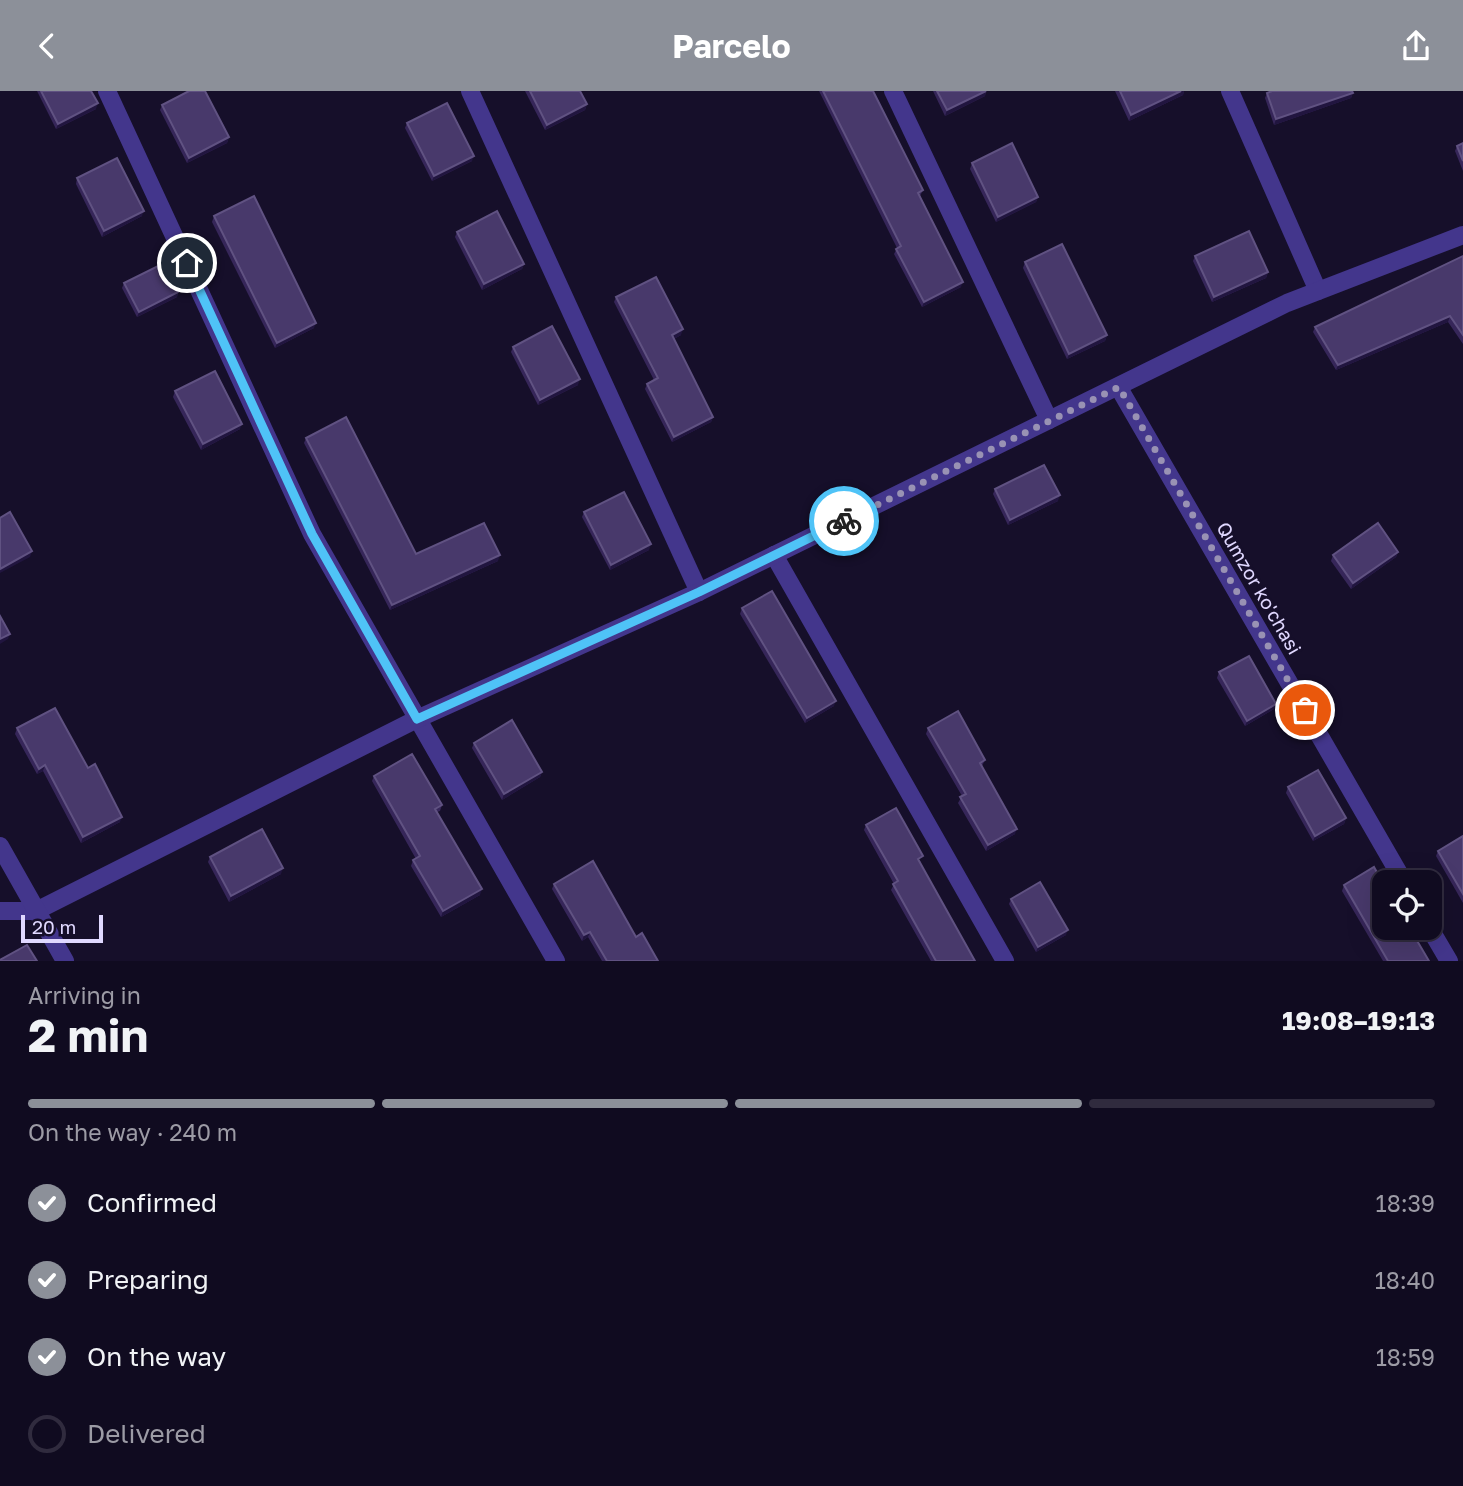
<!DOCTYPE html>
<meta charset="utf-8">
<style>
body{margin:0;font-family:"Golos Text",sans-serif;background:#1e192d;color:#f1f3f6;height:100vh;display:flex;flex-direction:column;font-size:26px;white-space:nowrap}
*{box-sizing:border-box;margin:0}
p{font-size:23px;color:#9c9ba5}
.icon{flex:none;width:38px;height:38px;fill:none;stroke:currentColor;stroke-width:2;stroke-linecap:round;stroke-linejoin:round}
.map{position:relative;height:870px;overflow:hidden}
.panel{display:flex;flex-direction:column;background:#100b20;flex:1}
.panel>*{flex:none}
.tools{position:absolute;left:1372px;top:779px;display:grid;gap:14px}
.tools a{display:grid;place-items:center;width:70px;height:70px;border-radius:14px;background:#100b20;box-shadow:0 7px 28px #0002,0 0 0 2px #302b3e;font-size:35px}
.scale{position:absolute;left:21px;bottom:18px;width:82px;box-sizing:border-box;padding-left:7px;border:4px solid #e0d8ff;border-top:0;font-size:19px;line-height:24px;white-space:nowrap;color:#e0d8ff;-webkit-text-stroke:5px #160f2a;paint-order:stroke}
.pin{position:absolute;display:grid;place-items:center;width:60px;height:60px;color:#fff;margin:-30px;border:4px solid #fff;border-radius:50%;box-shadow:0 2px 7px #0007}
.courier{position:absolute;display:grid;place-items:center;width:70px;height:70px;margin:-35px;border:5px solid #4fc3f7;border-radius:50%;background:#fff;color:#222;box-shadow:0 2px 9px #0007}
.summary em{font-style:normal;font-weight:700}
.summary div{display:flex;flex-direction:column-reverse}
.summary{display:flex;align-items:center;justify-content:space-between;height:119px;padding:0 28px}
h1{font-size:46px;font-weight:700;line-height:52px}
.bar{display:grid;grid-template-columns:repeat(4,1fr);gap:10px 7px;align-content:center;height:84px;padding:0 28px}
.bar i{height:9px;border-radius:5px;background:#302b3e}
.bar .on{background:#8c9099}
.bar p{grid-column:span 4}
ol{padding:0 28px;list-style:none}
li{display:flex;align-items:center;gap:21px;height:77px}
li p{margin-inline-start:auto}
li .icon{padding:7px;border-radius:50%;background:#8c9099;color:#fff;stroke-width:4}
li:last-child{color:#9c9ba5}
li i{width:38px;height:38px;border:4px solid #302b3e;border-radius:50%}
header{display:flex;justify-content:space-between;align-items:center;height:91px;padding:0 28px;background:#8c9099;color:#fff;font-size:32px;font-weight:700}
.map>svg:first-child{display:block}
.lines{fill:none;stroke-linecap:round;stroke-linejoin:round}
.minor{stroke:#43368c;stroke-width:18}
.tertiary{stroke:#43368c;stroke-width:18}
.wall{fill:#362659}
.shaded-wall{fill:#21153f}
.building{fill:#48396b;stroke:#605282;stroke-width:2}
.done{stroke:#9992b4;stroke-width:7;stroke-dasharray:0 12.6}
.route{stroke:#4fc3f7;stroke-width:9}
.labels{text-anchor:middle;stroke-width:5;stroke-linejoin:round;paint-order:stroke}
.street-label{font-size:19px;fill:#e0d8ff;stroke:#160f2a}
</style>
<header><svg class="icon" aria-label="back" viewBox="0 0 24 24"><path d="M15 5l-7 7 7 7"/></svg>Parcelo<svg class="icon" aria-label="share" viewBox="0 0 24 24"><path d="M12 15V3M7 8l5-5 5 5M5 13v7h14v-7"/></svg></header>
<div class="map">
<svg width="1463" height="870" viewBox="0 0 1463 870">
<rect width="100%" height="100%" fill="#160f2a"/>
<g class="lines">
<g class="minor">
<path d="M107 0 312 443 556 870"/>
<path d="M470 0 699 501"/>
<path d="M893 0 1049 329"/>
<path d="M1230 0 1318 200"/>
<path d="M1119 297 1404 791"/>
<path d="M774 464 1005 870"/>
<path d="M0 820H36L417 628 699 501 1287 212 1463 144"/>
<path d="M1429 836 1449 870"/>
</g>
<path class="tertiary" d="M0 755 65 870"/>
</g>
<g class="wall">
<path d="M37 0H91L96 18 56 38Z"/>
<path d="M525 0H580L587 13 585 19 545 39Z"/>
<path d="M819 0H873L923 99 920 105 961 196 922 216 894 163 897 157Z"/>
<path d="M933 0H986L985 5 945 25Z"/>
<path d="M1115 0H1184L1183 4 1129 30Z"/>
<path d="M1267 2H1353L1351 7 1274 34 1265 7Z"/>
<path d="M162 14 229 46 227 52 187 72 160 19Z"/>
<path d="M407 32 472 70 432 90 405 37Z"/>
<path d="M1463 52V80L1455 60 1457 55Z"/>
<path d="M972 72 1038 106 1036 111 996 131 970 78Z"/>
<path d="M77 87 142 125 102 146 76 93Z"/>
<path d="M214 125 314 237 275 257 212 131Z"/>
<path d="M457 141 524 173 522 178 482 199 455 146Z"/>
<path d="M1195 165 1268 181 1266 187 1212 211 1193 170Z"/>
<path d="M1463 165V253L1448 231 1336 279 1313 241 1315 236Z"/>
<path d="M1025 171 1107 244 1105 250 1067 268 1023 177Z"/>
<path d="M124 192 178 201 177 206 137 226 122 197Z"/>
<path d="M616 206 681 244 674 248 713 326 711 331 672 351 645 298 647 293 654 289 614 211Z"/>
<path d="M513 256 578 294 538 314 511 261Z"/>
<path d="M175 300 240 338 201 359 173 306Z"/>
<path d="M306 347 416 463 498 470 390 519 304 352Z"/>
<path d="M995 398 1058 410 1008 434 993 403Z"/>
<path d="M584 421 649 459 610 479 582 426Z"/>
<path d="M1398 461 1396 466 1351 498 1331 470 1333 464Z"/>
<path d="M742 517 834 615 805 632 740 523Z"/>
<path d="M1219 581 1276 613 1274 618 1245 635 1217 587Z"/>
<path d="M17 637 88 677 120 731 81 752 43 680 37 683 15 643Z"/>
<path d="M928 637 985 669 982 675 1015 743 986 760 958 712 962 705 926 643Z"/>
<path d="M474 652 542 681 540 686 502 709 472 657Z"/>
<path d="M374 685 442 714 440 720 437 721 480 804 441 826 411 775 413 769 416 768 372 690Z"/>
<path d="M1288 696 1346 727 1344 733 1313 750 1286 702Z"/>
<path d="M866 734 921 771H919L975 870H931L891 799 894 793 864 739Z"/>
<path d="M1463 745V812L1436 765 1438 760Z"/>
<path d="M210 766 281 783 229 811 208 771Z"/>
<path d="M554 793 636 846 658 870H602L588 846 582 850 552 798Z"/>
<path d="M1344 794 1429 870H1383L1342 800Z"/>
<path d="M1011 808 1066 844 1036 861 1009 813Z"/>
</g>
<g class="shaded-wall">
<path d="M986 0 985 5 945 25 947 19Z"/>
<path d="M1181 0H1184L1183 4 1129 30 1131 24Z"/>
<path d="M1353 2 1351 7 1274 34 1276 28Z"/>
<path d="M98 12 96 18 56 38 58 33Z"/>
<path d="M587 13 585 19 545 39 547 34Z"/>
<path d="M229 46 227 52 187 72 189 67Z"/>
<path d="M474 65 472 70 432 90 434 85Z"/>
<path d="M1038 106 1036 111 996 131 998 126Z"/>
<path d="M144 120 142 125 102 146 104 140Z"/>
<path d="M524 173 522 178 482 199 484 193Z"/>
<path d="M1268 181 1266 187 1212 211 1214 206Z"/>
<path d="M963 191 961 196 922 216 924 211Z"/>
<path d="M178 201 177 206 137 226 139 221Z"/>
<path d="M1450 225 1448 231 1336 279 1338 274Z"/>
<path d="M316 232 314 237 275 257 277 252Z"/>
<path d="M683 238 681 244 670 250 672 244Z"/>
<path d="M1107 244 1105 250 1067 268 1069 263Z"/>
<path d="M580 288 578 294 538 314 540 309Z"/>
<path d="M713 326 711 331 672 351 674 346Z"/>
<path d="M242 333 240 338 201 359 203 353Z"/>
<path d="M1060 404 1058 410 1008 434 1010 429Z"/>
<path d="M651 453 649 459 610 479 611 474Z"/>
<path d="M32 460 30 466 0 482V478Z"/>
<path d="M1398 461 1396 466 1351 498 1353 492Z"/>
<path d="M500 464 498 470 390 519 392 514Z"/>
<path d="M10 543 8 548 0 553V548Z"/>
<path d="M836 610 834 615 805 632 807 627Z"/>
<path d="M1276 613 1274 618 1245 635 1247 630Z"/>
<path d="M45 674 43 680 37 683 39 678Z"/>
<path d="M542 681 540 686 502 709 504 703Z"/>
<path d="M122 726 120 731 81 752 83 746Z"/>
<path d="M1346 727 1344 733 1313 750 1315 745Z"/>
<path d="M1017 738 1015 743 986 760 988 754Z"/>
<path d="M283 777 281 783 229 811 231 805Z"/>
<path d="M482 798 480 804 441 826 443 820Z"/>
<path d="M1068 839 1066 844 1036 861 1038 856Z"/>
<path d="M590 841 588 846 582 850 584 844Z"/>
</g>
<g class="building">
<path d="M41 0H91L98 12 58 33Z"/>
<path d="M189 0H205L229 46 189 67 162 14Z"/>
<path d="M530 0H580L587 13 547 34Z"/>
<path d="M823 0H873L923 99 918 102 963 191 924 211 896 158 901 155Z"/>
<path d="M937 0H986L947 19Z"/>
<path d="M1120 0H1181L1131 24Z"/>
<path d="M1272 0H1352L1353 2 1276 28 1267 2Z"/>
<path d="M447 12 474 65 434 85 407 32Z"/>
<path d="M1012 52 1038 106 998 126 972 72Z"/>
<path d="M1463 52V70L1457 55Z"/>
<path d="M117 67 144 120 104 140 77 87Z"/>
<path d="M254 105 316 232 277 252 214 125Z"/>
<path d="M497 120 524 173 484 193 457 141Z"/>
<path d="M1249 140 1268 181 1214 206 1195 165Z"/>
<path d="M1062 153 1107 244 1069 263 1025 171Z"/>
<path d="M1463 165V244L1450 225 1338 274 1315 236Z"/>
<path d="M164 172 178 201 139 221 124 192Z"/>
<path d="M656 186 683 238 672 244 713 326 674 346 647 293 658 287 616 206Z"/>
<path d="M552 235 580 288 540 309 513 256Z"/>
<path d="M215 280 242 333 203 353 175 300Z"/>
<path d="M346 326 416 463 484 432 500 464 392 514 306 347Z"/>
<path d="M1044 374 1060 404 1010 429 995 398Z"/>
<path d="M624 401 651 453 611 474 584 421Z"/>
<path d="M10 421 32 460 0 478V427Z"/>
<path d="M1378 432 1398 461 1353 492 1333 464Z"/>
<path d="M772 500 836 610 807 627 742 517Z"/>
<path d="M0 525 10 543 0 548Z"/>
<path d="M1249 565 1276 613 1247 630 1219 581Z"/>
<path d="M55 617 88 677 95 673 122 726 83 746 45 674 39 678 17 637Z"/>
<path d="M958 620 985 669 980 672 1017 738 988 754 960 706 966 703 928 637Z"/>
<path d="M512 629 542 681 504 703 474 652Z"/>
<path d="M412 663 442 714 435 718 482 798 443 820 413 769 420 765 374 685Z"/>
<path d="M1318 679 1346 727 1315 745 1288 696Z"/>
<path d="M896 717 923 765 918 768 975 870H936L893 793 898 790 866 734Z"/>
<path d="M262 738 283 777 231 805 210 766Z"/>
<path d="M1463 745V803L1438 760Z"/>
<path d="M593 770 636 846 642 842 658 870H607L590 841 584 844 554 793Z"/>
<path d="M1374 776 1384 794V836H1409L1429 870H1388L1344 794Z"/>
<path d="M1040 791 1068 839 1038 856 1011 808Z"/>
<path d="M27 854 37 870H0V869Z"/>
</g>
<g class="lines">
<path class="done" d="M844 430 1119 296 1305 619"/>
<path class="route" d="M187 172 312 443 417 628 699 501 844 430"/>
</g>
<g class="labels">
<g class="street-label">
<text transform="translate(1259 497) rotate(60)" y="7">Qumzor ko'chasi</text>
</g>
</g>
</svg>
<div class="tools">
<a><svg class="icon" aria-label="locate" viewBox="0 0 24 24"><circle cx="12" cy="12" r="6"/><path d="M12 2v4M12 18v4M2 12h4M18 12h4"/></svg></a>
</div>
<div class="scale">20 m</div>
<div class="pin" style="left:1305px;top:619px;background:#ea580c"><svg class="icon" aria-label="bag" viewBox="0 0 24 24"><path d="M5 8h14l-1 12H6zM9 8a3 3 0 0 1 6 0"/></svg></div>
<div class="pin" style="left:187px;top:172px;background:#1f2937"><svg class="icon" aria-label="home" viewBox="0 0 24 24"><path d="M3 11l9-7 9 7M6 9v11h12V9"/></svg></div>
<div class="courier" style="left:844px;top:430px"><svg class="icon" aria-label="bike" viewBox="0 0 24 24"><circle cx="6" cy="16" r="4"/><circle cx="18" cy="16" r="4"/><path d="M6 16l4-8h5l3 8M10 8l3 8H6M13 5h3"/></svg></div>
</div>
<section class="panel">
<div class="summary"><div><h1>2 min</h1><p>Arriving in</p></div><em>19:08–19:13</em></div>
<div class="bar"><i class="on"></i><i class="on"></i><i class="on"></i><i></i><p>On the way · 240 m</p></div>
<ol>
<li><svg class="icon" aria-label="check" viewBox="0 0 24 24"><path d="M5 12l5 5 9-10"/></svg>Confirmed<p>18:39</p></li>
<li><svg class="icon" aria-label="check" viewBox="0 0 24 24"><path d="M5 12l5 5 9-10"/></svg>Preparing<p>18:40</p></li>
<li><svg class="icon" aria-label="check" viewBox="0 0 24 24"><path d="M5 12l5 5 9-10"/></svg>On the way<p>18:59</p></li>
<li><i></i>Delivered</li>
</ol>
</section>
